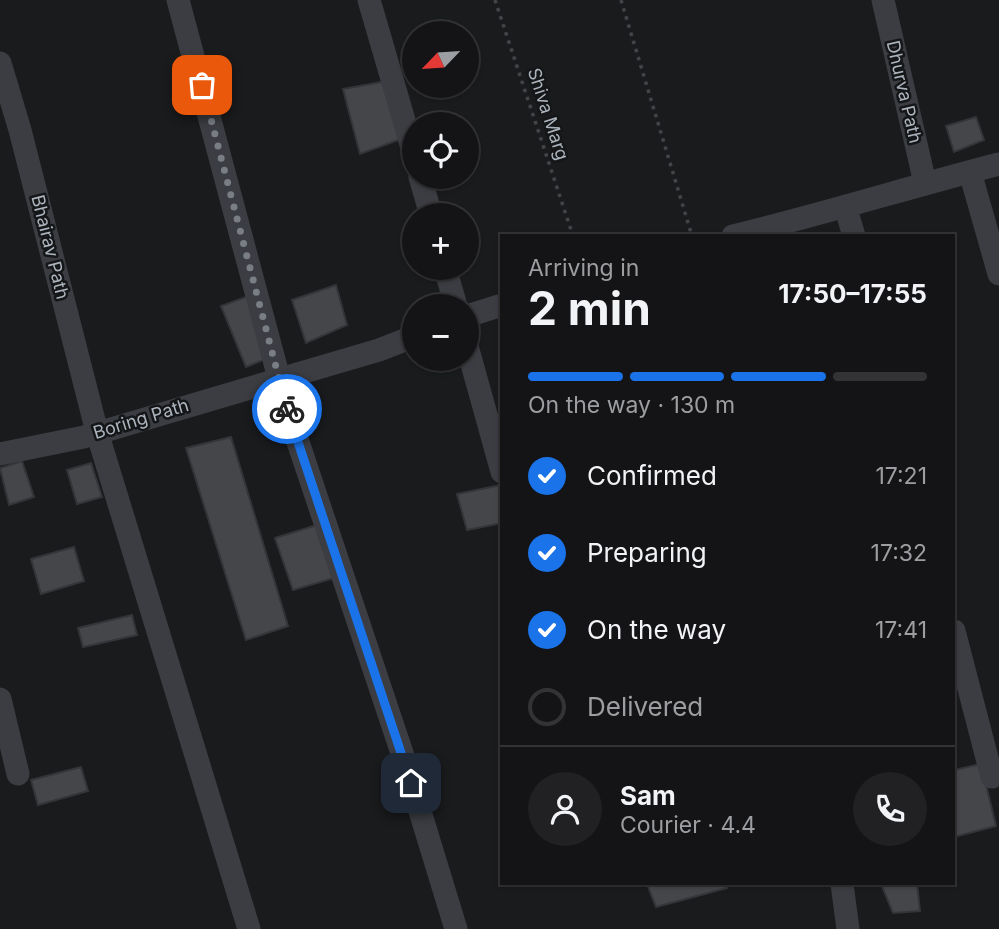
<!DOCTYPE html>
<meta charset="utf-8">
<style>
body{margin:0;font-family:Inter,sans-serif;background:#212123;color:#f1f3f6;height:100vh;display:flex;flex-direction:column;font-size:26px;white-space:nowrap}
*{box-sizing:border-box;margin:0}
p{font-size:23px;color:#9d9ea1}
.icon{flex:none;width:38px;height:38px;fill:none;stroke:currentColor;stroke-width:2;stroke-linecap:round;stroke-linejoin:round}
.map{position:relative;flex:1;overflow:hidden}
.sheet{position:absolute;left:500px;top:234px;width:455px;height:651px;display:flex;flex-direction:column;background:#141416;border-radius:0px;box-shadow:0 2px 5px #0004,0 0 0 2px #333335}
.sheet>*{flex:none}
.needle{width:46px;rotate:245deg}
.buttons{position:absolute;left:402px;top:21px;display:grid;gap:14px}
.buttons a{display:grid;place-items:center;width:77px;height:77px;border-radius:50%;background:#141416;box-shadow:0 2px 5px #0004,0 0 0 2px #333335;font-size:35px}
.pin{position:absolute;display:grid;place-items:center;width:60px;height:60px;color:#fff;margin:-30px;border-radius:14px;box-shadow:0 4px 10px #0006}
.courier{position:absolute;display:grid;place-items:center;width:70px;height:70px;margin:-35px;border:5px solid #1a73e8;border-radius:50%;background:#fff;color:#222;box-shadow:0 2px 9px #0007}
.overview em{font-style:normal;font-weight:700}
.overview div{display:flex;flex-direction:column-reverse}
.overview{display:flex;align-items:center;justify-content:space-between;height:119px;padding:0 28px}
h1{font-size:46px;font-weight:700;line-height:52px}
.bar{display:grid;grid-template-columns:repeat(4,1fr);gap:10px 7px;align-content:center;height:84px;padding:0 28px}
.bar i{height:9px;border-radius:5px;background:#333335}
.bar .selected{background:#1a73e8}
.bar p{grid-column:span 4}
.line{display:flex;align-items:center;gap:18px;padding:0 28px;border-top:2px solid #333335}
.line div{flex:1}
.round{display:grid;place-items:center;flex:none;width:74px;height:74px;border-radius:37px;background:#212123}
ol{padding:0 28px;list-style:none}
li{display:flex;align-items:center;gap:21px;height:77px}
li p{margin-inline-start:auto}
li .icon{padding:7px;border-radius:50%;background:#1a73e8;color:#fff;stroke-width:4}
li:last-child{color:#9d9ea1}
li i{width:38px;height:38px;border:4px solid #333335;border-radius:50%}
.map>svg:first-child{display:block}
.building{fill:#44464a;stroke:#343539;stroke-width:2}
.lines{fill:none;stroke-linecap:round;stroke-linejoin:round}
.path{stroke:#414549;stroke-width:3.5;stroke-dasharray:3.5 5;stroke-linecap:butt}
.street{stroke:#3b3d42;stroke-width:23}
.done{stroke:#797e85;stroke-width:7;stroke-dasharray:0 12.6}
.route{stroke:#1a73e8;stroke-width:9}
.labels{text-anchor:middle;stroke-width:5;stroke-linejoin:round;paint-order:stroke}
.street-label{font-size:18px;fill:#acb4bd;stroke:#151618}
</style>
<div class="map">
<svg width="999" height="929" viewBox="0 0 999 929">
<rect width="100%" height="100%" fill="#1a1b1d"/>
<g class="building">
<path d="M387 81 404 138 360 154 343 89Z"/>
<path d="M976 117 984 140 954 152 946 126Z"/>
<path d="M336 285 347 325 306 343 292 300Z"/>
<path d="M254 294 273 356 246 367 221 306Z"/>
<path d="M231 437 288 626 246 640 186 448Z"/>
<path d="M22 461 34 497 9 505 0 468Z"/>
<path d="M91 463 102 497 77 504 67 470Z"/>
<path d="M501 485 502 523 467 530 457 494Z"/>
<path d="M317 525 334 578 293 590 275 538Z"/>
<path d="M74 547 84 581 41 594 31 559Z"/>
<path d="M132 615 137 635 83 647 78 628Z"/>
<path d="M981 764 996 826 954 837V770Z"/>
<path d="M81 767 88 791 38 805 31 780Z"/>
<path d="M647 884H726L727 888 656 907Z"/>
<path d="M881 884H917L920 911 893 913Z"/>
</g>
<g class="lines">
<g class="path">
<path d="M495 0 573 236"/>
<path d="M621 0 692 236"/>
</g>
<g class="street">
<path d="M178 0 288 412 404 759 456 929"/>
<path d="M369 0 415 158"/>
<path d="M883 0 925 183"/>
<path d="M0 63 20 130 97 432 249 929"/>
<path d="M970 172 999 274"/>
<path d="M420 177 431 215"/>
<path d="M846 209 854 236"/>
<path d="M733 236C823 214 910 187 999 164"/>
<path d="M445 268 456 306"/>
<path d="M467 316 502 305"/>
<path d="M467 346 502 472"/>
<path d="M0 454 84 437 379 350 415 336"/>
<path d="M954 631 992 777"/>
<path d="M0 699 18 774"/>
<path d="M842 884 848 929"/>
</g>
</g>
<g class="lines">
<path class="done" d="M202 85 287 409"/>
<path class="route" d="M287 409 411 783"/>
</g>
<g class="labels">
<g class="street-label">
<text transform="translate(904 92) rotate(77)" y="6">Dhurva Path</text>
<text transform="translate(548 114) rotate(72)" y="6">Shiva Marg</text>
<text transform="translate(50 247) rotate(76)" y="6">Bhairav Path</text>
<text transform="translate(141 419) rotate(-17)" y="6">Boring Path</text>
</g>
</g>
</svg>
<div class="buttons">
<a><svg class="needle" viewBox="-14 -14 28 28"><path d="M0-13l5 13h-10z" fill="#e53935"/><path d="M0 13l5-13h-10z" fill="#9d9ea1"/></svg></a>
<a><svg class="icon" aria-label="locate" viewBox="0 0 24 24"><circle cx="12" cy="12" r="6"/><path d="M12 2v4M12 18v4M2 12h4M18 12h4"/></svg></a>
<a>+</a>
<a>−</a>
</div>
<div class="pin" style="left:202px;top:85px;background:#ea580c"><svg class="icon" aria-label="bag" viewBox="0 0 24 24"><path d="M5 8h14l-1 12H6zM9 8a3 3 0 0 1 6 0"/></svg></div>
<div class="pin" style="left:411px;top:783px;background:#1f2937"><svg class="icon" aria-label="home" viewBox="0 0 24 24"><path d="M3 11l9-7 9 7M6 9v11h12V9"/></svg></div>
<div class="courier" style="left:287px;top:409px"><svg class="icon" aria-label="bike" viewBox="0 0 24 24"><circle cx="6" cy="16" r="4"/><circle cx="18" cy="16" r="4"/><path d="M6 16l4-8h5l3 8M10 8l3 8H6M13 5h3"/></svg></div>
<section class="sheet">
<div class="overview"><div><h1>2 min</h1><p>Arriving in</p></div><em>17:50–17:55</em></div>
<div class="bar"><i class="selected"></i><i class="selected"></i><i class="selected"></i><i></i><p>On the way · 130 m</p></div>
<ol>
<li><svg class="icon" aria-label="check" viewBox="0 0 24 24"><path d="M5 12l5 5 9-10"/></svg>Confirmed<p>17:21</p></li>
<li><svg class="icon" aria-label="check" viewBox="0 0 24 24"><path d="M5 12l5 5 9-10"/></svg>Preparing<p>17:32</p></li>
<li><svg class="icon" aria-label="check" viewBox="0 0 24 24"><path d="M5 12l5 5 9-10"/></svg>On the way<p>17:41</p></li>
<li><i></i>Delivered</li>
</ol>
<div class="line" style="height:126px"><a class="round"><svg class="icon" aria-label="person" viewBox="0 0 24 24"><circle cx="12" cy="8" r="4"/><path d="M4 21q1-7 8-7t8 7"/></svg></a><div><b>Sam</b><p>Courier · 4.4</p></div><a class="round"><svg class="icon" aria-label="phone" viewBox="0 0 24 24"><path d="M5 4h4l2 5-3 2q2 4 5 5l2-3 5 2v4C11 20 4 13 5 4z"/></svg></a></div>
</section>
</div>
